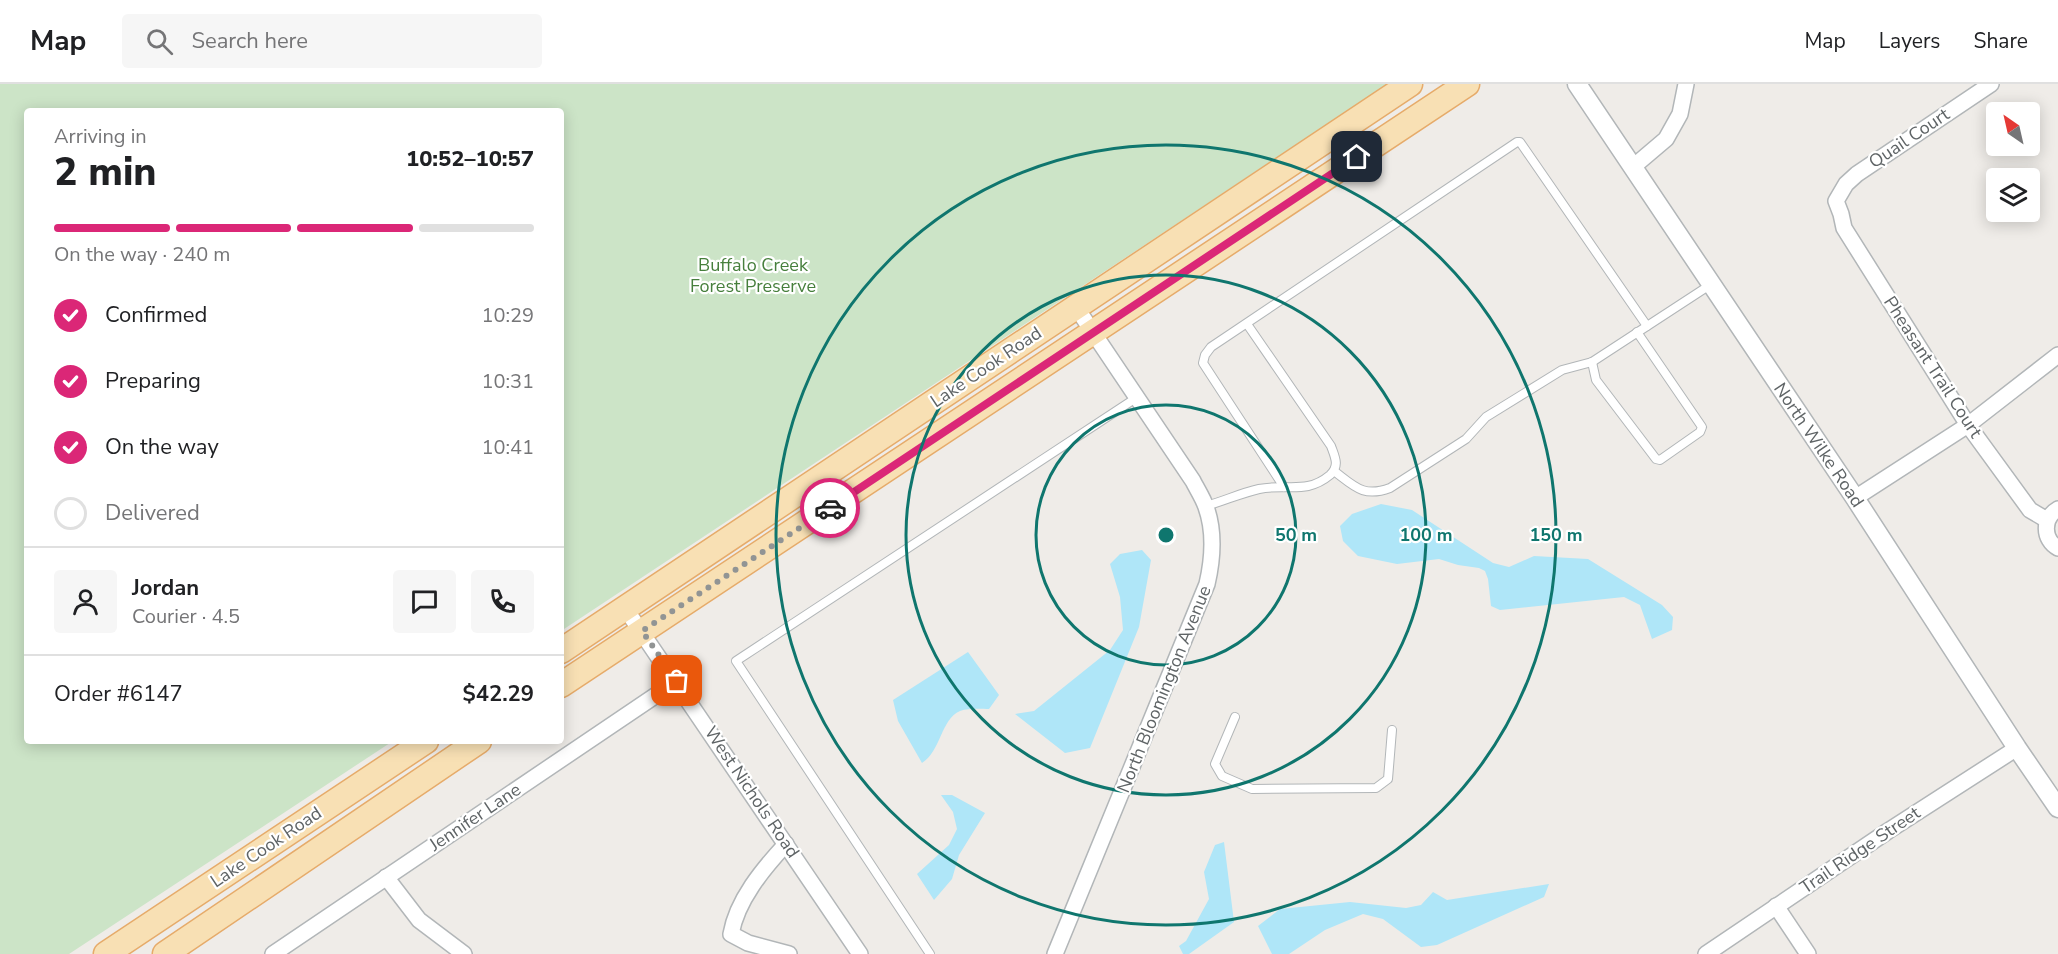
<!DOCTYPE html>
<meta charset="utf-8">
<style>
body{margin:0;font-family:"Nunito Sans",sans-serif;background:#f6f6f6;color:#202124;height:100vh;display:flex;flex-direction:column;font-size:22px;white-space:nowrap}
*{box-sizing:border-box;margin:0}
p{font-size:20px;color:#757577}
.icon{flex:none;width:33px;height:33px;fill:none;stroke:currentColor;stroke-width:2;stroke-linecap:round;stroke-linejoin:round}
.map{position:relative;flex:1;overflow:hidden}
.sheet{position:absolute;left:24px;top:24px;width:540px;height:636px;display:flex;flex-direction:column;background:#fff;border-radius:6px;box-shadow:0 3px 15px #0003}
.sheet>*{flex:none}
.needle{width:39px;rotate:326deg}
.fabs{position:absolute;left:1986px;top:18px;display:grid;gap:12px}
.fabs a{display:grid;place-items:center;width:54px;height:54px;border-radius:6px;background:#fff;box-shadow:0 3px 15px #0003;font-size:30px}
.pin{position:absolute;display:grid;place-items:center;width:51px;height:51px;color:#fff;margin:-26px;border-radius:12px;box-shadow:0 3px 9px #0006}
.courier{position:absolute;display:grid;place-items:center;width:60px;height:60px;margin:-30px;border:4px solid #db2777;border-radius:50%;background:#fff;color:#222;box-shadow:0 2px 8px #0007}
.head em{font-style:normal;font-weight:800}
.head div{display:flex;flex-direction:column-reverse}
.head{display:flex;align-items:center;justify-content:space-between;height:102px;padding:0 30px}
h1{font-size:39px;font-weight:800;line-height:45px}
.bar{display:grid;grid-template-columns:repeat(4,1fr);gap:9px 6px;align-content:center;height:72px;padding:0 30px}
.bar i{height:8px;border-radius:4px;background:#e0e0e0}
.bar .current{background:#db2777}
.bar p{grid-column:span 4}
.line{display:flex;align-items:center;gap:15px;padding:0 30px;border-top:2px solid #e0e0e0}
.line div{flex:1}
.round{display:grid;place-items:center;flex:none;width:63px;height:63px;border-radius:6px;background:#f6f6f6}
ol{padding:0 30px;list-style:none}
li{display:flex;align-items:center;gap:18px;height:66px}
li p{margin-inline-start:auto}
li .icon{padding:6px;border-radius:50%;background:#db2777;color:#fff;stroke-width:4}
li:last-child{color:#757577}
li i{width:33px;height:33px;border:3px solid #e0e0e0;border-radius:50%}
header{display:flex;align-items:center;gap:36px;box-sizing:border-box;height:84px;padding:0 30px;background:#fff;border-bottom:2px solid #e0e0e0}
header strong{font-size:28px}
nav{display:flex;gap:33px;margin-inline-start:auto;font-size:21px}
.search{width:420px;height:54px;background:#f6f6f6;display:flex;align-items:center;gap:15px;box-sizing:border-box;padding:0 21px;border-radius:6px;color:#757577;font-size:22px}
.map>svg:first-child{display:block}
.green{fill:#cce4c7}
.water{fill:#afe6f8}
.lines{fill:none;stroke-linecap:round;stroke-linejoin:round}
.service-casing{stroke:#b2b6b8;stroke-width:10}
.minor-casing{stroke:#b2b6b8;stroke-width:18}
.tertiary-casing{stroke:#b2b6b8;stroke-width:21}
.primary-casing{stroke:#e6ab6a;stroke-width:27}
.service{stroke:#fff;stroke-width:8}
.minor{stroke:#fff;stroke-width:15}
.tertiary{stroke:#fff;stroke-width:18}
.primary{stroke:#f8e0b4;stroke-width:24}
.done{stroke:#919494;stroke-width:6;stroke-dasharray:0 10.8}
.route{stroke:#db2777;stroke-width:8}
.ring{fill:none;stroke:#0f766e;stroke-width:3}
.labels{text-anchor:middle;stroke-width:4.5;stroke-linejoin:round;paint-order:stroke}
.street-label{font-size:18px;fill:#5f6466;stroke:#fff}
.park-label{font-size:18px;fill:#467f3c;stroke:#fff}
.centre{fill:#0f766e;stroke:#fff;stroke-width:3}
.ring-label{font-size:18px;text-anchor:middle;font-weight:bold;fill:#0f766e;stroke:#fff;stroke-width:4.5;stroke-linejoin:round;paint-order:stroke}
</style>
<header>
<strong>Map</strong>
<div class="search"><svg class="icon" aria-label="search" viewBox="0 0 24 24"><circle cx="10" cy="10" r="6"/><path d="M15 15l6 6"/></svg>Search here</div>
<nav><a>Map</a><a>Layers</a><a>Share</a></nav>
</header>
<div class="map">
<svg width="2058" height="870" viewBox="0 0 2058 870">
<rect width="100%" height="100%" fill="#efece8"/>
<path class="green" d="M0 0H1388L561 547V27H27V657H393L69 870H0Z"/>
<g class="water">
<path d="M1381 420 1412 426 1493 479 1509 483 1534 472 1588 475 1662 521 1673 533 1672 546 1652 555 1640 521 1624 513 1500 526 1491 522 1488 495 1485 487 1479 484 1458 481 1439 475 1397 480 1358 472 1343 457 1340 442 1352 430Z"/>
<path d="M1142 466 1151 476 1139 543 1090 664 1065 669 1015 630 1034 627 1110 566 1123 546 1120 513 1110 480 1120 470Z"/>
<path d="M968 568 999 611 989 625C981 625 968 624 960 627 941 635 941 667 922 679L898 637 893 616Z"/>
<path d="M941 711H952L985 729 959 771 952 795 934 816 917 790 949 761 957 745 953 728Z"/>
<path d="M1224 758 1234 838 1189 870H1183L1179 862 1186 857 1209 815 1204 788 1215 761Z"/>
<path d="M1549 800 1544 813 1437 861 1421 863 1383 835 1363 830 1325 846 1289 870H1272L1258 842 1280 825 1350 818 1406 824 1421 821 1433 808 1447 816Z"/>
</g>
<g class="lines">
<g class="service-casing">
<g id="service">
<path d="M1592 278 1596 296 1656 375 1660 376 1700 348 1702 343 1637 248"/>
<path d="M1334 387C1354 402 1363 414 1390 404L1466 355 1486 333 1562 286 1592 278 1710 201"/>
<path d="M1284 403 1203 279 1205 271 1211 263 1517 58H1520L1647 242"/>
<path d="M1206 422C1224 417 1241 409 1259 405 1287 399 1306 411 1330 391 1340 382 1335 373 1331 362L1247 240"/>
<path d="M1235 633 1215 680 1222 692 1252 705 1376 704 1388 695 1392 646"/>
<path d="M930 870 736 577 1136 314"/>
</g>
</g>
<g class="minor-casing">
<g id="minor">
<path d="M1991 0 1857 90 1846 100 1836 117 1841 130 1844 144 1968 341 2030 426 2047 436"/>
<path d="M1633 83 1666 55 1680 30 1686 0"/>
<path d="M1855 414 1968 341 2058 271"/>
<path d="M2058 425C2042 434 2043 456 2058 464"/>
<path d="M625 524 860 870"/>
<path d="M786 760C763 785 737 816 731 850L748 859 789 870"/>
<path d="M386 793 419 836 464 870"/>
<path d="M1776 822 1808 870"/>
<path d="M273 870 677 597"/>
<path d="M1055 870 1207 500C1213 474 1215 448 1206 423 1203 414 1197 405 1193 397L1076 223"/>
<path d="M1706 870 1888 747 2017 664"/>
</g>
</g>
<g class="tertiary-casing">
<path id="tertiary" d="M1577 0 1855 414 2017 664 2058 724"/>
</g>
<g class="primary-casing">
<g id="primary">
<path d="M561 567 1410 0"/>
<path d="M561 601 1467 0"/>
<path d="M106 870 426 657"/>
<path d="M165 870 479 657"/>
</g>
</g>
<use href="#service" class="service"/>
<use href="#minor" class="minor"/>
<use href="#tertiary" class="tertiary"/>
<use href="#primary" class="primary"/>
</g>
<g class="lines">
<path class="done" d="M677 597 642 547 830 424"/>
<path class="route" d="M830 424 1357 73"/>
</g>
<g class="ring">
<circle cx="1166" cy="451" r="130"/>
<circle cx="1166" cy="451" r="260"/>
<circle cx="1166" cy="451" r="390"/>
</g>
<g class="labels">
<g class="street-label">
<text transform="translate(1909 54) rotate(-34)" y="6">Quail Court</text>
<text transform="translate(986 283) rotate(-34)" y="6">Lake Cook Road</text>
<text transform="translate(1933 283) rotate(57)" y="6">Pheasant Trail Court</text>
<text transform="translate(1819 361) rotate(56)" y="6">North Wilke Road</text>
<text transform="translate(1164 605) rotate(-68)" y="6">North Bloomington Avenue</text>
<text transform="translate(752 708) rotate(56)" y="6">West Nichols Road</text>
<text transform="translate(475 733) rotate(-34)" y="6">Jennifer Lane</text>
<text transform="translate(266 763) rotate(-34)" y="6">Lake Cook Road</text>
<text transform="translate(1860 766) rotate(-34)" y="6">Trail Ridge Street</text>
</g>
<g class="park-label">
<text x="753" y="187">Buffalo Creek<tspan x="753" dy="21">Forest Preserve</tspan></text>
</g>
</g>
<circle cx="1166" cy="451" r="9" class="centre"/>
<g class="ring-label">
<text x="1296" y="457">50 m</text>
<text x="1426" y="457">100 m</text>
<text x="1556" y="457">150 m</text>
</g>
</svg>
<div class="fabs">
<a><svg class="needle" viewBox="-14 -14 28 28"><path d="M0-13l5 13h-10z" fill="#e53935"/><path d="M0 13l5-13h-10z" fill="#757577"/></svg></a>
<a><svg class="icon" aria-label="layers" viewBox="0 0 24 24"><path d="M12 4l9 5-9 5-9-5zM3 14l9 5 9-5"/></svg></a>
</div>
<div class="pin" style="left:677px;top:597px;background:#ea580c"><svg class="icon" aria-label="bag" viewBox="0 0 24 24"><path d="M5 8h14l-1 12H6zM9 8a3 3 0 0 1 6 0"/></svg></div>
<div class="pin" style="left:1357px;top:73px;background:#1f2937"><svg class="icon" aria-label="home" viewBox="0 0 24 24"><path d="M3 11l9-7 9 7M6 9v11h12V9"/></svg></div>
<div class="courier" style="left:830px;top:424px"><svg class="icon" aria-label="car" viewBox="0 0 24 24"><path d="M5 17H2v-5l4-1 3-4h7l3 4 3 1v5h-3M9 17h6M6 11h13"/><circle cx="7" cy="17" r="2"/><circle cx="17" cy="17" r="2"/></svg></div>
<section class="sheet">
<div class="head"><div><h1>2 min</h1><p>Arriving in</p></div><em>10:52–10:57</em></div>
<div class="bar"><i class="current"></i><i class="current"></i><i class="current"></i><i></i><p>On the way · 240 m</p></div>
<ol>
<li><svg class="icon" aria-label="check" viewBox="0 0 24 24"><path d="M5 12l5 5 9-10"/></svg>Confirmed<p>10:29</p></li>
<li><svg class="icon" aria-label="check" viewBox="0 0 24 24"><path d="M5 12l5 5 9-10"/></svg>Preparing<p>10:31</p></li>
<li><svg class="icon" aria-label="check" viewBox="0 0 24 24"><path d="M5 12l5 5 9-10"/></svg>On the way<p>10:41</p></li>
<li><i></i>Delivered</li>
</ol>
<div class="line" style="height:108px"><a class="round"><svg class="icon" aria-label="person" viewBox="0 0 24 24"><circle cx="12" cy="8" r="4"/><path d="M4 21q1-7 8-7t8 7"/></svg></a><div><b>Jordan</b><p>Courier · 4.5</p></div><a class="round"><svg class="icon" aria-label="chat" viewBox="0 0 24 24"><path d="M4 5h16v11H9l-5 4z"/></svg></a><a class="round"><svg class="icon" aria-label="phone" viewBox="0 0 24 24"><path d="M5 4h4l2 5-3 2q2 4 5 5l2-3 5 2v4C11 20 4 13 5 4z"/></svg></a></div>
<div class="line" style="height:78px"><div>Order #6147</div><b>$42.29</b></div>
</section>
</div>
